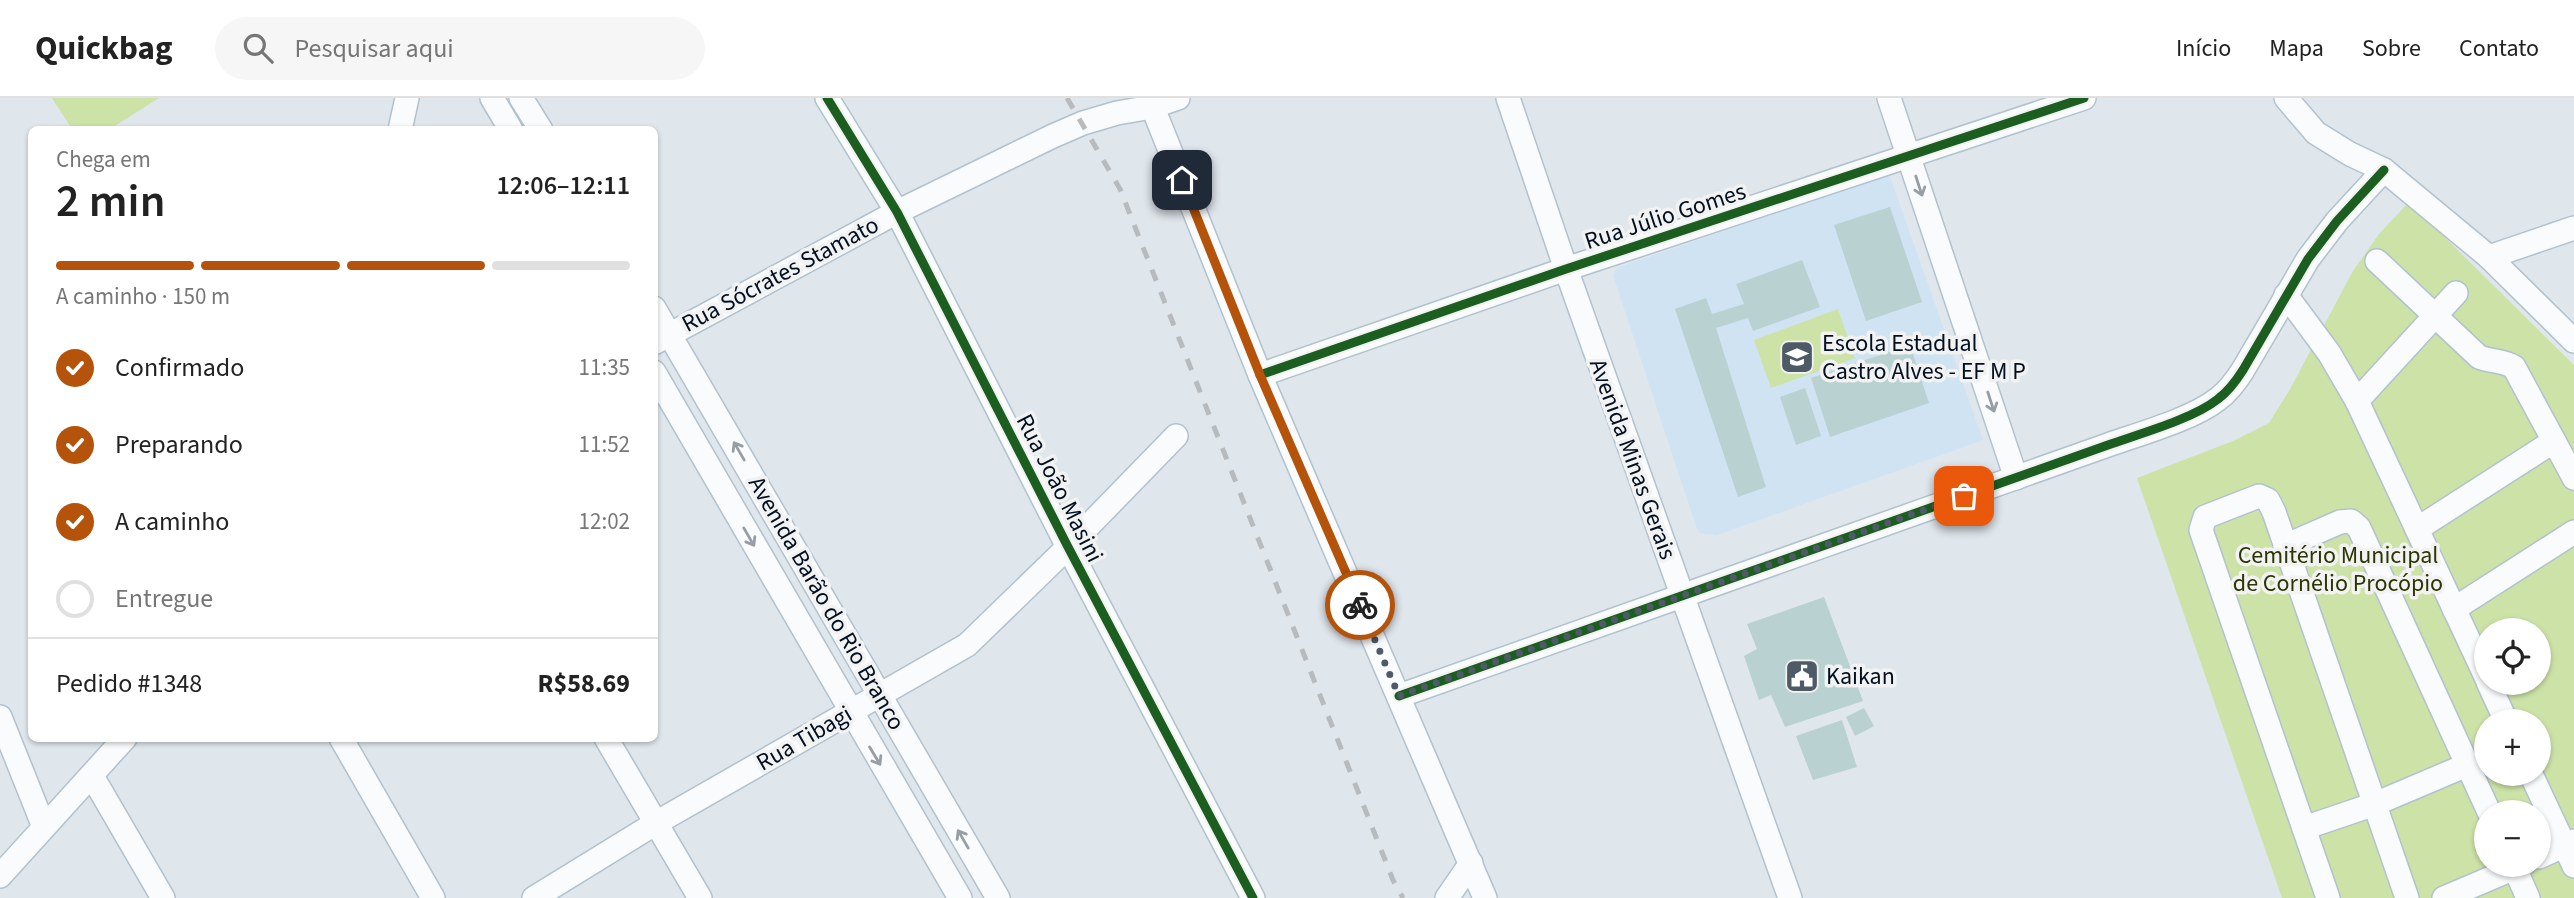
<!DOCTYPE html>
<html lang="pt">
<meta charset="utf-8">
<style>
body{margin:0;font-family:"Source Sans 3",sans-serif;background:#f6f6f6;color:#222;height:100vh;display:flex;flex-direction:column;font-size:26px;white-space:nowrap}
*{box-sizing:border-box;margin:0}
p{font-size:23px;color:#767676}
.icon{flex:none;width:38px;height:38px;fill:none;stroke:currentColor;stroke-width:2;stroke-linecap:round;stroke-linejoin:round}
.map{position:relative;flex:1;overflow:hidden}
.sheet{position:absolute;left:28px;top:28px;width:630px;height:616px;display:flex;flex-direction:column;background:#fff;border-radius:10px;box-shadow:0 2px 5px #0004}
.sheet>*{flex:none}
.tools{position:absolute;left:2474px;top:520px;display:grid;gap:14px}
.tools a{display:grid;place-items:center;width:77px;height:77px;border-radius:50%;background:#fff;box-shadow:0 2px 5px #0004;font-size:35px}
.pin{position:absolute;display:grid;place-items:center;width:60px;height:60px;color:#fff;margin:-30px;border-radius:14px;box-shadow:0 4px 10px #0006}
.courier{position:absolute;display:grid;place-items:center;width:70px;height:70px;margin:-35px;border:5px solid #b45309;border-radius:50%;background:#fff;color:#222;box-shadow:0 2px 9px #0007}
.headline em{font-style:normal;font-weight:600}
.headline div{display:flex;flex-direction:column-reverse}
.headline{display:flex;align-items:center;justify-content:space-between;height:119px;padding:0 28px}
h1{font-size:46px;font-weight:600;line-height:52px}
.bar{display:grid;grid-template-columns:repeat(4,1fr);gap:10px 7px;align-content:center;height:84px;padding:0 28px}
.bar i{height:9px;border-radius:5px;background:#e0e0e0}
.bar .on{background:#b45309}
.bar p{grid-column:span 4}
.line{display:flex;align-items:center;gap:18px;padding:0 28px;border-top:2px solid #e0e0e0}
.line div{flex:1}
ol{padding:0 28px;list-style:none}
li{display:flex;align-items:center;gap:21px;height:77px}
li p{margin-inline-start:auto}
li .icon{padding:7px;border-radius:50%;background:#b45309;color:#fff;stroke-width:4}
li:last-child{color:#767676}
li i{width:38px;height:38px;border:4px solid #e0e0e0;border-radius:50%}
header{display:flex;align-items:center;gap:42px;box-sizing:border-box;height:98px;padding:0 35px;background:#fff;border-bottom:2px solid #e0e0e0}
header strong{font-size:33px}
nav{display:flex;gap:38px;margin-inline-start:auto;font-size:24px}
.search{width:490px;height:63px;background:#f6f6f6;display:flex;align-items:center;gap:18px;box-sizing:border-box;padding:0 24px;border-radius:38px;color:#767676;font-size:26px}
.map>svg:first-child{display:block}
.built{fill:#cfe3f3}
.green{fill:#cde2a7;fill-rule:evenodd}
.building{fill:#b9d2d1}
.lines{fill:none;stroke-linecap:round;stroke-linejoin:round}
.minor-casing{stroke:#b1c2cf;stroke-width:26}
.minor{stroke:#fafbfc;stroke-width:23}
.rail{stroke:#b8bbbd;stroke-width:5;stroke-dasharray:12 12;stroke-linecap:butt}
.cycleway-casing{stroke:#f2f2f2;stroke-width:13}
.cycleway{stroke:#1b5e20;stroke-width:9}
.oneway{stroke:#969da4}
.done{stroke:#4e5b67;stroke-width:7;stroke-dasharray:0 12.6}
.route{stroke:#b45309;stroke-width:9}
.labels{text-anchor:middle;stroke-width:7;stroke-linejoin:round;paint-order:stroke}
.street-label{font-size:24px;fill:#001020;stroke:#f2f2f2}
.poi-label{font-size:24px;fill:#001020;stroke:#f2f2f2;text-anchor:start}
.park-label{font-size:24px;fill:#2b3703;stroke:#f2f2f2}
</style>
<header>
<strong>Quickbag</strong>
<div class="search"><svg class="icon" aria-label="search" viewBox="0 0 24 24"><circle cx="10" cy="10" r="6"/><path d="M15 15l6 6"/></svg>Pesquisar aqui</div>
<nav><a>Início</a><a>Mapa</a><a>Sobre</a><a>Contato</a></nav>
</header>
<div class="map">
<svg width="2574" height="800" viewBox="0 0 2574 800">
<rect width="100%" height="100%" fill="#dfe6ec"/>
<path class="built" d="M1889 76 1983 342 1717 437 1700 435 1697 431 1613 177 1617 170Z"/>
<g class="green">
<path d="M52 0H159L110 31H72Z"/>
<path d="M2409 104 2574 267V800H2282L2137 380 2233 343 2269 325 2289 293 2353 173 2379 136ZM2487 532H2539V584H2487ZM2487 623H2539V676H2487ZM2487 714H2539V766H2487Z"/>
<path d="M1838 211 1855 260 1771 290 1754 242Z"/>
</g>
<g class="building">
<path d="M1890 109 1922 204 1866 223 1834 127Z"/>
<path d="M1802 162 1820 209 1753 233 1748 220 1716 230 1766 389 1738 399 1675 211 1706 200 1712 216 1744 206 1736 186Z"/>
<path d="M1910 247 1929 305 1830 339 1811 280Z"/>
<path d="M1805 290 1821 338 1796 347 1780 299Z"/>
<path d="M1824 499 1863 603 1785 629 1771 597 1759 602 1744 558 1757 551 1747 526Z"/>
<path d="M1864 610 1874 628 1855 638 1846 619Z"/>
<path d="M1842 622 1857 669 1813 682 1796 638Z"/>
</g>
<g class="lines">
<g class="minor-casing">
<g id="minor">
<path d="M492 0 511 32"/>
<path d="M521 0 541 32"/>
<path d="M827 0 897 114 1068 449 1253 800"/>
<path d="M1149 0 1260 277 1485 800"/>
<path d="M1508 0 1566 171 1790 800"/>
<path d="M1889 0 2016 380"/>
<path d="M2286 0 2316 35 2350 56 2384 72 2489 159 2574 243"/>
<path d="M400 32 407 0"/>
<path d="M2489 159 2574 130"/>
<path d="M2377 163 2479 259C2492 264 2503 262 2514 269L2574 380"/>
<path d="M2286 197 2329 255 2357 303 2487 581"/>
<path d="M654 210 998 800"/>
<path d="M654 245 897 114 1053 38 1083 25 1117 15 1152 9 1178 0"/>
<path d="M654 274 960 800"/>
<path d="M1260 277 1566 171 2084 0"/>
<path d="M2357 303 2456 195"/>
<path d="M2417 431 2554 343"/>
<path d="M2285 448 2340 424 2351 423 2359 430 2489 714"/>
<path d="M2454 511 2574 434"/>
<path d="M2488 584 2506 623"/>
<path d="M1399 598 2108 347C2139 336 2193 321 2218 301 2229 293 2236 283 2243 272L2308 161 2337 123 2384 72"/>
<path d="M0 619 44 729"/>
<path d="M341 640 433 800"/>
<path d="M606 640 700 800"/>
<path d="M2531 676 2574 768"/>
<path d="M92 678 163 800"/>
<path d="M2304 730 2375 706 2467 667"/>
<path d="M2539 759 2574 743"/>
<path d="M2513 766 2528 800"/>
<path d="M0 778 125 640"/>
<path d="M534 800 656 725 967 547 1068 449 1176 338"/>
<path d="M1447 800 1471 765"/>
<path d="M2328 800 2201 432 2205 419 2259 398 2268 402 2274 414 2407 800"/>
<path d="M2444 800 2524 766"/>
</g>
</g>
<use href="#minor" class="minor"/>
<path class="rail" d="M1067 0 1120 91 1393 782 1403 800"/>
<g class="cycleway-casing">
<g id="cycleway">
<path d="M827 0 897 114 1068 449 1253 800"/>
<path d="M1260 277 1566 171 2084 0"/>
<path d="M1399 598 2108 347C2139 336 2193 321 2218 301 2229 293 2236 283 2243 272L2308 161 2337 123 2384 72"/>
</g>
</g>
<use href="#cycleway" class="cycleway"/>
</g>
<defs><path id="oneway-shaft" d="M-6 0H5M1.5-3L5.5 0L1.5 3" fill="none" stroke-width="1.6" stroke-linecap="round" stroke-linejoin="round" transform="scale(1.75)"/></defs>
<g class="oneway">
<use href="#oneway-shaft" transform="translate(1919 88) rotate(72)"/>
<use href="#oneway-shaft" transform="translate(1991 304) rotate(72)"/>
<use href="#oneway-shaft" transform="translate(739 353) rotate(-120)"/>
<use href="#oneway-shaft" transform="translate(749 439) rotate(60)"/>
<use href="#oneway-shaft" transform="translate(875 658) rotate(59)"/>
<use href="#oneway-shaft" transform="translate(963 741) rotate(-120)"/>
</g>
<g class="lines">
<path class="done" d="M1360 507 1399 598 1964 398"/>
<path class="route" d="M1182 82 1260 277 1360 507"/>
</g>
<defs>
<g id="school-square" transform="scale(1.75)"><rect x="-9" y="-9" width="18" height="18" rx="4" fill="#4e5b67" stroke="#f2f2f2"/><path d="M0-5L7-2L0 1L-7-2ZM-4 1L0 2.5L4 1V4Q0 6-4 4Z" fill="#fff"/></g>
<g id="civic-square" transform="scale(1.75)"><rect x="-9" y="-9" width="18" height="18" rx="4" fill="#4e5b67" stroke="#f2f2f2"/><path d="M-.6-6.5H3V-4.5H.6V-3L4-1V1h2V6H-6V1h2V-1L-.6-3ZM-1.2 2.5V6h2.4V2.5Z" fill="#fff"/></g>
</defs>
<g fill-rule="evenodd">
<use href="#school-square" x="1797" y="259"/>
<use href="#civic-square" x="1802" y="578"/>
</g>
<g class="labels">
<g class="street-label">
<text transform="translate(1665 118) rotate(-18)" y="8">Rua Júlio Gomes</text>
<text transform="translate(780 176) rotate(-28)" y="8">Rua Sócrates Stamato</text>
<text transform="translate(1633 361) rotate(70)" y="8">Avenida Minas Gerais</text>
<text transform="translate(1060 390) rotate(63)" y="8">Rua João Masini</text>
<text transform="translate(827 505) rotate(60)" y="8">Avenida Barão do Rio Branco</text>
<text transform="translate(804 640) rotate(-30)" y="8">Rua Tibagi</text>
</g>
<g class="poi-label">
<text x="1822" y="253">Escola Estadual<tspan x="1822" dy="28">Castro Alves - EF M P</tspan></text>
<text x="1826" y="586">Kaikan</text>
</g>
<g class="park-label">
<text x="2338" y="465">Cemitério Municipal<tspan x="2338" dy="28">de Cornélio Procópio</tspan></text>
</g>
</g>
</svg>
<div class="tools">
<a><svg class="icon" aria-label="locate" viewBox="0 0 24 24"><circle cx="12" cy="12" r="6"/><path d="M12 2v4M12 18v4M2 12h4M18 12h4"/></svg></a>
<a>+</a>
<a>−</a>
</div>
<div class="pin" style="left:1964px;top:398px;background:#ea580c"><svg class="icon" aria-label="bag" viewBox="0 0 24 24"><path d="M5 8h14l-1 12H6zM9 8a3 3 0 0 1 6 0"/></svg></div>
<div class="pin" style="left:1182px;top:82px;background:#1f2937"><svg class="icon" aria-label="home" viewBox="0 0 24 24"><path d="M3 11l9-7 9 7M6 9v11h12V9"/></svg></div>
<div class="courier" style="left:1360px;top:507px"><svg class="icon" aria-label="bike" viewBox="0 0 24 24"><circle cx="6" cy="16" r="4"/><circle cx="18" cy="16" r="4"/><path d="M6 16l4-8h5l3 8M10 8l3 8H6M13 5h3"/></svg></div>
<section class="sheet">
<div class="headline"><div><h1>2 min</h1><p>Chega em</p></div><em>12:06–12:11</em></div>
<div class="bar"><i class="on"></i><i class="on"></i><i class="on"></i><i></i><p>A caminho · 150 m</p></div>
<ol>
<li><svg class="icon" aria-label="check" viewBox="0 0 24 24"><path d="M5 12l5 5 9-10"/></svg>Confirmado<p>11:35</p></li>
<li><svg class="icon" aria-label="check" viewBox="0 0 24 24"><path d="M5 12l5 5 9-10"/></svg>Preparando<p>11:52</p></li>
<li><svg class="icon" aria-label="check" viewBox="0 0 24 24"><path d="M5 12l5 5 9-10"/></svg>A caminho<p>12:02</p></li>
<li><i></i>Entregue</li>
</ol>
<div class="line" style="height:91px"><div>Pedido #1348</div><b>R$58.69</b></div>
</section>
</div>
